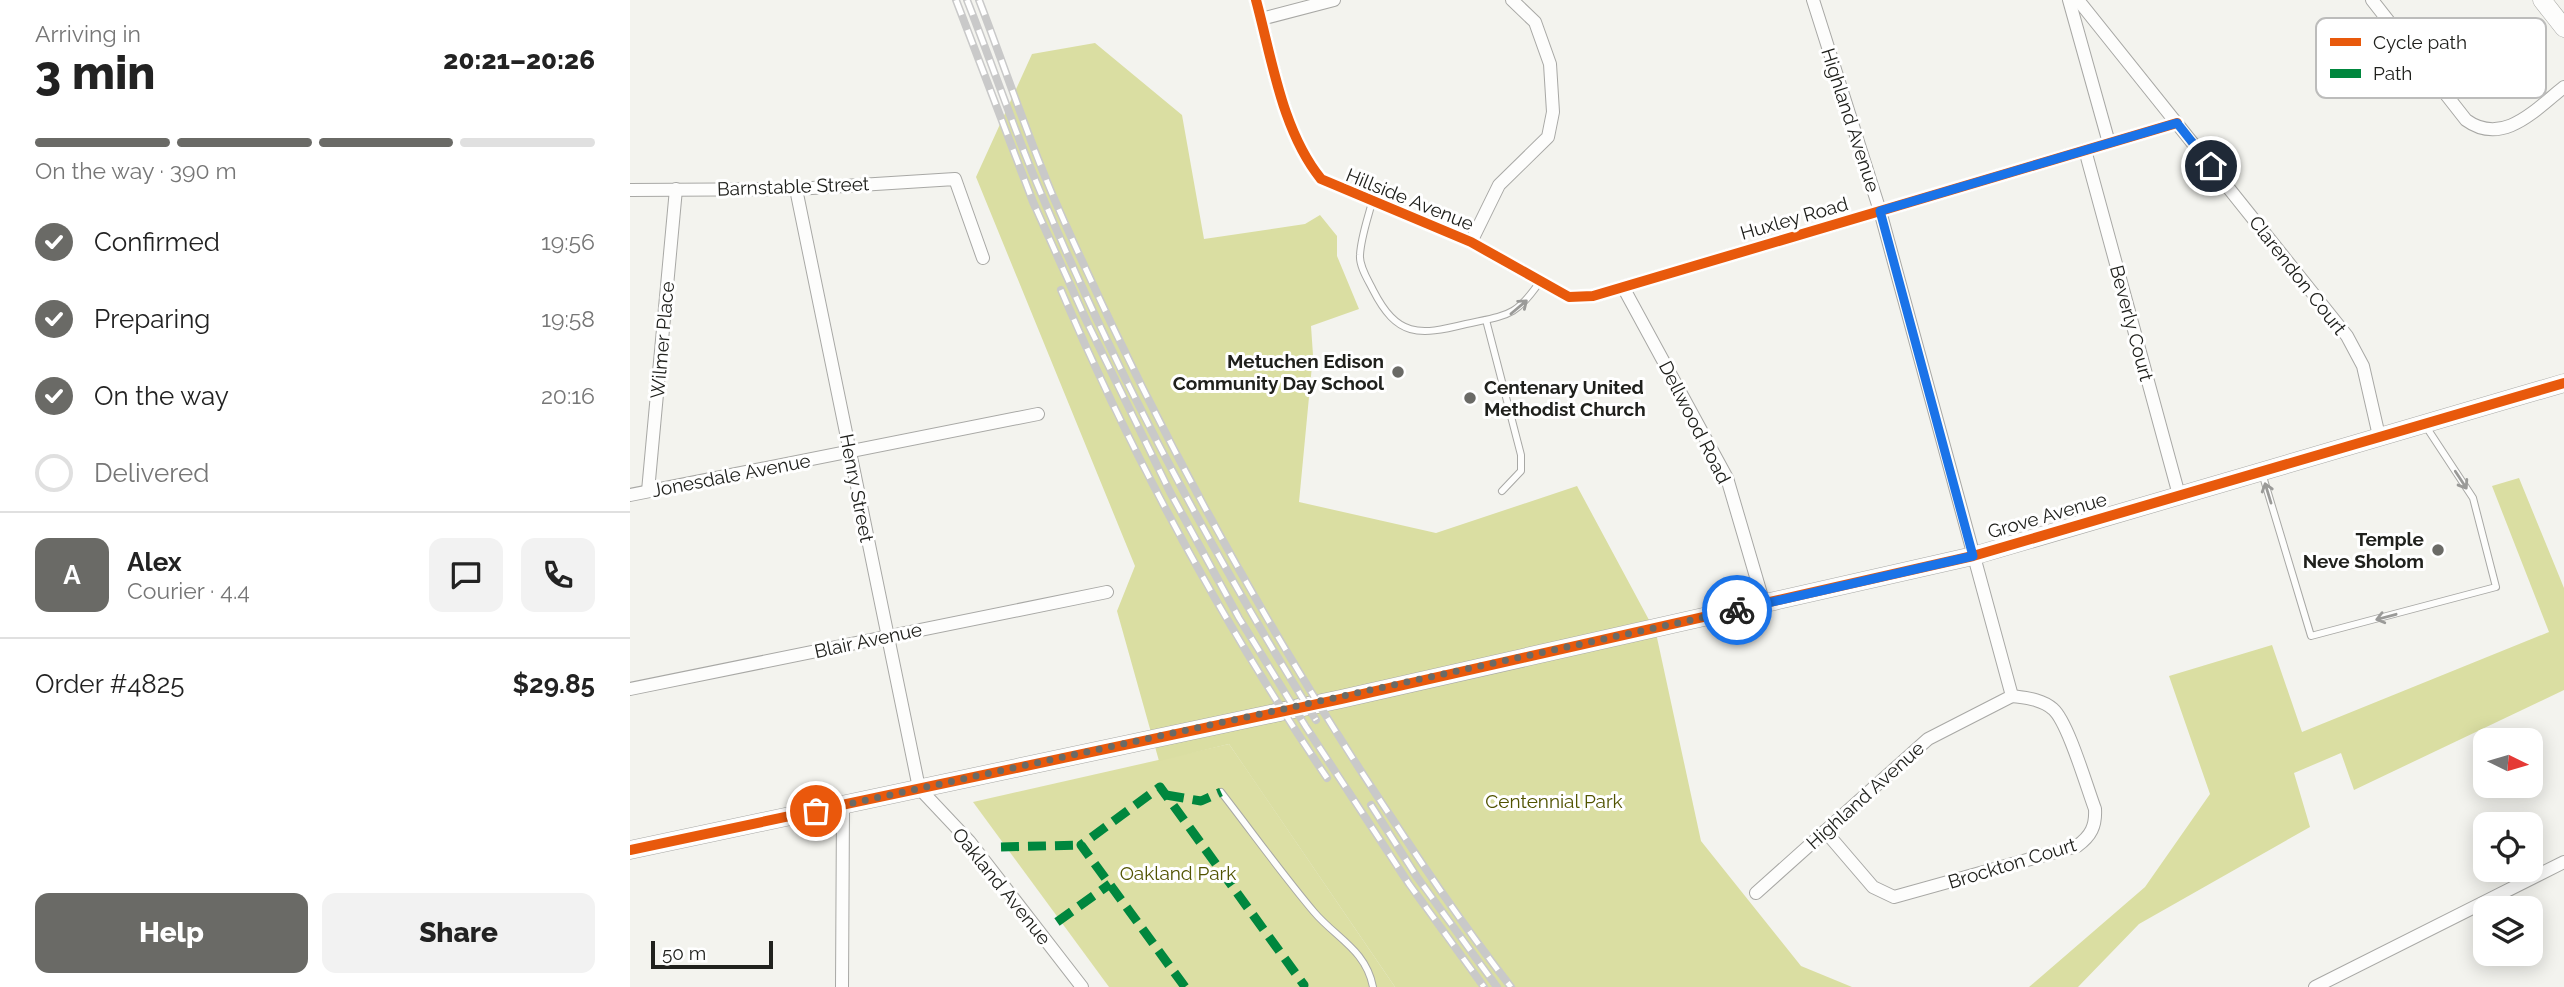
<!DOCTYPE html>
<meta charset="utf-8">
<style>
body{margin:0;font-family:Raleway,sans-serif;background:#f2f2f2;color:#222;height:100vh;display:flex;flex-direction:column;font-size:26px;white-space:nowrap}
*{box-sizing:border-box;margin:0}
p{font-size:23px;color:#767676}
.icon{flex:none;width:38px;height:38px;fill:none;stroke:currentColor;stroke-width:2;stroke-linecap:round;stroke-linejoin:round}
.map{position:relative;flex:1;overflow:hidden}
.drawer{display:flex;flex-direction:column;background:#fff;width:630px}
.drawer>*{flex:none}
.needle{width:46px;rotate:95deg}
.fabs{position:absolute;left:1843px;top:728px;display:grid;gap:14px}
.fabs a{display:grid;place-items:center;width:70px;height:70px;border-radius:14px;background:#fff;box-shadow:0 4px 18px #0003;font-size:35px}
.scale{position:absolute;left:21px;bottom:18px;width:122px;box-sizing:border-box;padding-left:7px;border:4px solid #20211d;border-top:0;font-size:19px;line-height:24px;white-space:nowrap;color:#20211d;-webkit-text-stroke:5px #fff;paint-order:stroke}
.pin{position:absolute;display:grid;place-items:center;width:60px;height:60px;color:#fff;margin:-30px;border:4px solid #fff;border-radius:50%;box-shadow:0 2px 7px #0007}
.courier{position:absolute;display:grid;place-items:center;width:70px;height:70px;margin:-35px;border:5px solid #1a73e8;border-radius:50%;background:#fff;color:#222;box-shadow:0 2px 9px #0007}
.headline em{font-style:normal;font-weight:800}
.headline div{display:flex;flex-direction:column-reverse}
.headline{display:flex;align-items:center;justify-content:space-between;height:119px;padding:0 35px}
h1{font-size:46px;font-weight:800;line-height:52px}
.bar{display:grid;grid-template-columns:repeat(4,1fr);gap:10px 7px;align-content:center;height:84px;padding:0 35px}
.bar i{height:9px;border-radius:5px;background:#e0e0e0}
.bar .selected{background:#6a6a66}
.bar p{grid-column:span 4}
.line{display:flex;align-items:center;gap:18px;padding:0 35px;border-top:2px solid #e0e0e0}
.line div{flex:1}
.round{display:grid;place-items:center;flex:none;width:74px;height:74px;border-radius:14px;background:#f2f2f2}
ol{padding:0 35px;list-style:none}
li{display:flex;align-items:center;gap:21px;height:77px}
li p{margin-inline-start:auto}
li .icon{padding:7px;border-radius:50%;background:#6a6a66;color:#fff;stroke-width:4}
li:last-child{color:#767676}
li i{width:38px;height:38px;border:4px solid #e0e0e0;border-radius:50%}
.cta{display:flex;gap:14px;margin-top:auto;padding:14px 35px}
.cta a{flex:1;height:80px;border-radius:14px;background:#6a6a66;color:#fff;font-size:28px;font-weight:800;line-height:80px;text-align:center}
.cta a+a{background:#f2f2f2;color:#222}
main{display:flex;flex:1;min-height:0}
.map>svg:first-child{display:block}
.green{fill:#dcdfa4}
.forest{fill:#dadea2}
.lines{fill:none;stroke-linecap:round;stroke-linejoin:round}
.lane-casing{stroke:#a8a8a5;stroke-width:8}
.street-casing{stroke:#a8a8a5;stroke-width:14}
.secondary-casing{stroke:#a8a8a5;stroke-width:19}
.lane{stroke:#fdfdfc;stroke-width:6}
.street{stroke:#fdfdfc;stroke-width:12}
.secondary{stroke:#fdfdfc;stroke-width:18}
.rail-casing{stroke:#c9c9c9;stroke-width:8}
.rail{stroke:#fff;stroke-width:5;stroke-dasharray:16;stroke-linecap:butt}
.quiet{stroke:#00873e;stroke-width:9;stroke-dasharray:18 9;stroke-linecap:butt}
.cycleway-casing{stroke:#fff;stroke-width:15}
.cycleway{stroke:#e8590c;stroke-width:10}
.oneway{stroke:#9a9a98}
.done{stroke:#6a6a66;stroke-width:7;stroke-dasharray:0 12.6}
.route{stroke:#1a73e8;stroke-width:9}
.poi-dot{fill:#6a6a66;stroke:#fff;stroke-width:2.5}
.labels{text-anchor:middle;stroke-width:6;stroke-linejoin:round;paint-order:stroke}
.street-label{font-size:19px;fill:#20211d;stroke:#fff}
.poi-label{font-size:19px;font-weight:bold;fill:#20211d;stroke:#fff;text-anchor:end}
.park-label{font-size:19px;fill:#515300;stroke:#fff}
.key{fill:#fff;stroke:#bcbcbb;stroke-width:2}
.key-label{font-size:19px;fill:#20211d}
</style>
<main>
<section class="drawer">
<div class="headline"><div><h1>3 min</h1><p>Arriving in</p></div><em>20:21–20:26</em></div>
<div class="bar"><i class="selected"></i><i class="selected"></i><i class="selected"></i><i></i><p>On the way · 390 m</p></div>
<ol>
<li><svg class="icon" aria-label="check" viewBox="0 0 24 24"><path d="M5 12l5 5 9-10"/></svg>Confirmed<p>19:56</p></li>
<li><svg class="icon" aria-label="check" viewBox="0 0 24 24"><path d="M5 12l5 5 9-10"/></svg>Preparing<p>19:58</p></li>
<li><svg class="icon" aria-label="check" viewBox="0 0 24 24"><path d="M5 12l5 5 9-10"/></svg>On the way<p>20:16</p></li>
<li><i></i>Delivered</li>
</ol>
<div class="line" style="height:126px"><b class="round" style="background:#6a6a66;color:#fff">A</b><div><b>Alex</b><p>Courier · 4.4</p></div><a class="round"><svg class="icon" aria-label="chat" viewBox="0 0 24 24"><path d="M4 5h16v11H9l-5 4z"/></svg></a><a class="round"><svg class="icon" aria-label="phone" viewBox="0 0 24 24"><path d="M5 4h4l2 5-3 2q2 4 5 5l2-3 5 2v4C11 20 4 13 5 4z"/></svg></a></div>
<div class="line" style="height:91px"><div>Order #4825</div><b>$29.85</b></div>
<div class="cta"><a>Help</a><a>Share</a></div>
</section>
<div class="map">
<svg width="1934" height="987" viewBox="0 0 1934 987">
<rect width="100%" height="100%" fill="#f3f3ee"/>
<path class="green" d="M599 744 619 773 765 987H479L343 802Z"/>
<g class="forest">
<path d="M465 43 552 115 574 239 675 224 690 215 707 236V256L729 309 681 326 683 355 669 502 806 533 947 486 1026 633 1071 841 1171 966 1222 987H765L599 744 529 761 487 611 505 566 346 177 402 54Z"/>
<path d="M1889 478 1934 588V690L1724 790 1711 753 1664 773 1680 827 1509 924 1448 987H1399L1515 887 1580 794 1539 676 1642 645 1672 732 1919 632 1862 486Z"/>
</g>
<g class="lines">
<g class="lane-casing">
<g id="lane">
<path d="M742 202C738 218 731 237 730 255 729 266 738 280 743 290 767 337 788 336 836 324 878 315 886 317 911 280"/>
<path d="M856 320 891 455V471L872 491"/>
<path d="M1632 473 1681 636 1866 587 1843 498 1795 425"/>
<path d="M591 792C622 832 652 874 684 912 706 938 736 950 743 987"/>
</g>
</g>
<g class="street-casing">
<g id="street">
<path d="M626 0C642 59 652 131 691 179L841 242 939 297 963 296 1547 123"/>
<path d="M1439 0 1479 143"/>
<path d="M1448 0 1717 336 1733 366 1749 436"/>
<path d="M1742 0 1836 120C1873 147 1906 109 1934 87"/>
<path d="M631 19 704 0"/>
<path d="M1455 150 1549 495"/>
<path d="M166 189 289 788 339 841 452 987"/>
<path d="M0 190 166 189 325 179 353 258"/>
<path d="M841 242 869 185 918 137 923 112 920 64 905 22 882 0"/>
<path d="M993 287 1097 478 1134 604"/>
<path d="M18 491 46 189"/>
<path d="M0 495 408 414"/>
<path d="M0 689 477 592"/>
<path d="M1195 831 1243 887 1264 897 1447 846C1461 836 1466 826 1465 809 1457 788 1438 722 1423 709 1412 699 1396 698 1382 696"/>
<path d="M1126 893 1298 739 1382 696 1250 211 1183 0"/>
<path d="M212 987 213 806"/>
<path d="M1685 987 1934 862"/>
</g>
</g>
<g class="secondary-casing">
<g id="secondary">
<path d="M1912 0 1934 28"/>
<path d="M0 850 711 699 1343 556 1934 383"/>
</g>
</g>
<use href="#lane" class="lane"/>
<use href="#street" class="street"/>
<use href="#secondary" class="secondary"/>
<g class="rail-casing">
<g id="rail">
<path d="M326 0 403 202 457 322 540 492 609 618 676 727 779 884 854 987"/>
<path d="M337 0C363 66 385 133 413 198 489 379 582 553 686 720"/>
<path d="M349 0C374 65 396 132 423 196 513 402 619 600 742 788 786 855 831 923 881 987"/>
<path d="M431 290C504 460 593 624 697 778"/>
<path d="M741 805 787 877 867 987"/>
</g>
</g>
<use href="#rail" class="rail"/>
<g class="quiet">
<path d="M536 795 571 801 591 792"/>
<path d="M371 847 451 845"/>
<path d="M427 922 480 884"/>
<path d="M555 987 451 845 530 787 674 985 671 987"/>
</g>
<g class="cycleway-casing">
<g id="cycleway">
<path d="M626 0C642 59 652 131 691 179L841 242 939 297 963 296 1547 123"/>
<path d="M0 850 711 699 1343 556 1934 383"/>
</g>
</g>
<use href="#cycleway" class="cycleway"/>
</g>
<defs><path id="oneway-shaft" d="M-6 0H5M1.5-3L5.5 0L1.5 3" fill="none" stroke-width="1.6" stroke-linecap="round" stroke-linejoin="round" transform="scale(1.75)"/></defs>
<g class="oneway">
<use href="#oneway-shaft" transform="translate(889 307) rotate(-40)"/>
<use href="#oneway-shaft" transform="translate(1831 480) rotate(57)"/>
<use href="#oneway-shaft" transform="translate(1638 493) rotate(-107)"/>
<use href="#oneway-shaft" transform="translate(1756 617) rotate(165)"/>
</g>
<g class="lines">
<path class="done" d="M186 811 1107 610"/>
<path class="route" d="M1107 610 1343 556 1250 211 1547 123 1581 166"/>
</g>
<g class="poi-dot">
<circle cx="768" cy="372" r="7"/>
<circle cx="840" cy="398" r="7"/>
<circle cx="1808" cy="550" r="7"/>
</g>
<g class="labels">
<g class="street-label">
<text transform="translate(1221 120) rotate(72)" y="7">Highland Avenue</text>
<text transform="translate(163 186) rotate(-2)" y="7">Barnstable Street</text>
<text transform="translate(780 199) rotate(22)" y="7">Hillside Avenue</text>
<text transform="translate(1164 218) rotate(-16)" y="7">Huxley Road</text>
<text transform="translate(1668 275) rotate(52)" y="7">Clarendon Court</text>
<text transform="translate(1502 323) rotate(75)" y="7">Beverly Court</text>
<text transform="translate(32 340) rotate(-85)" y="7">Wilmer Place</text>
<text transform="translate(1065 422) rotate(63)" y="7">Dellwood Road</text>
<text transform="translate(101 475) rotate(-11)" y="7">Jonesdale Avenue</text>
<text transform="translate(227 488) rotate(79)" y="7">Henry Street</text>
<text transform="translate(1417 515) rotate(-16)" y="7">Grove Avenue</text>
<text transform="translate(238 640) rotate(-12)" y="7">Blair Avenue</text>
<text transform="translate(1235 795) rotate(-42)" y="7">Highland Avenue</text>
<text transform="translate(1382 863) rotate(-17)" y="7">Brockton Court</text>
<text transform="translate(372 886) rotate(51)" y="7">Oakland Avenue</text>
</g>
<g class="poi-label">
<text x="754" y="368">Metuchen Edison<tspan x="754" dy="22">Community Day School</tspan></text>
<text x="854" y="394" text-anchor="start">Centenary United<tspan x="854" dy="22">Methodist Church</tspan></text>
<text x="1794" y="546">Temple<tspan x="1794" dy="22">Neve Sholom</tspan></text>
</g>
<g class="park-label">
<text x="924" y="808">Centennial Park</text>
<text x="548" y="880">Oakland Park</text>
</g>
</g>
<rect x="1686" y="18" width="230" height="80" rx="10" class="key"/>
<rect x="1700" y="38" width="31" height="8" fill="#e8590c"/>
<rect x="1700" y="69" width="31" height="9" fill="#00873e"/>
<g class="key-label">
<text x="1743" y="49">Cycle path</text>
<text x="1743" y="80">Path</text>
</g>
</svg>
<div class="fabs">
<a><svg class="needle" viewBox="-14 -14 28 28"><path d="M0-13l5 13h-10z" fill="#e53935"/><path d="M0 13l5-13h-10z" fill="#767676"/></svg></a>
<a><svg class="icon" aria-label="locate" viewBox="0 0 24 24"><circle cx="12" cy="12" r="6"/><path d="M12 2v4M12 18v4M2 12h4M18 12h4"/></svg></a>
<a><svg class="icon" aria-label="layers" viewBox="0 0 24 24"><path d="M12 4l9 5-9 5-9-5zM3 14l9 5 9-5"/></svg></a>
</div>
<div class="scale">50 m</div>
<div class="pin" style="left:186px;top:811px;background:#ea580c"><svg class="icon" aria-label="bag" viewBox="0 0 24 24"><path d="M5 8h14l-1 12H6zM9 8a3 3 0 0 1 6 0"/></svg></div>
<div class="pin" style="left:1581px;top:166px;background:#1f2937"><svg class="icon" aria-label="home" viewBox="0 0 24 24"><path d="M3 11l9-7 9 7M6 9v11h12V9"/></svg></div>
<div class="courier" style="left:1107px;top:610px"><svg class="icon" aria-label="bike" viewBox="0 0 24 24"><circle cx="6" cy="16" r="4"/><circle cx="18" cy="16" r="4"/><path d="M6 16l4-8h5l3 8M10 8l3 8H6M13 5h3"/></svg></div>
</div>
</main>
